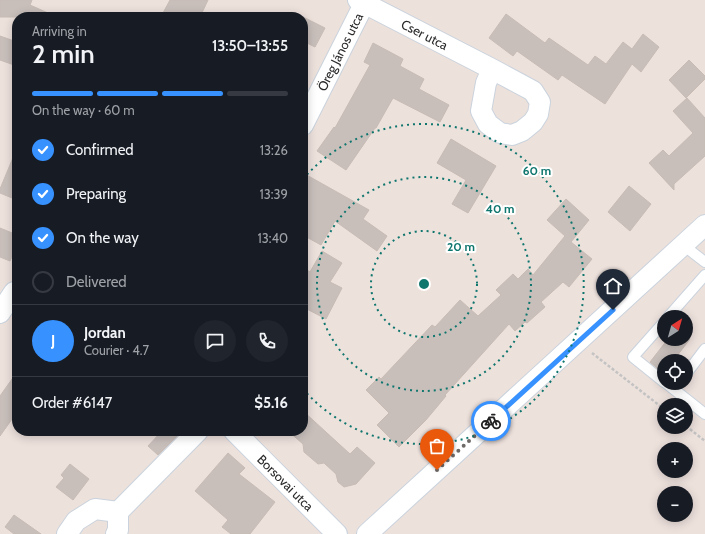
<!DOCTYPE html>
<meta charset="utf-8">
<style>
body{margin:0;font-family:Cabin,sans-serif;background:#20242c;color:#f1f3f6;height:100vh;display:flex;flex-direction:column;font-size:15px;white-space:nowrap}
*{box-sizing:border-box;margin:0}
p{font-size:13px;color:#9ea1a6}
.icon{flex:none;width:22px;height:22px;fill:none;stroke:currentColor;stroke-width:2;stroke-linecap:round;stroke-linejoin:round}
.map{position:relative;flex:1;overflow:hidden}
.drawer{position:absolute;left:12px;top:12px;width:296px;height:424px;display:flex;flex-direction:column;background:#171b24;border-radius:16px;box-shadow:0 2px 10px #0003}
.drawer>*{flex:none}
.needle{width:26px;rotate:37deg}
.fabs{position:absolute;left:657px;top:310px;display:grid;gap:8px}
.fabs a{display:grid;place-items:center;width:36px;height:36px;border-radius:50%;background:#171b24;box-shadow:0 2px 10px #0003;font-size:20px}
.pin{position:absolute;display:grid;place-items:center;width:34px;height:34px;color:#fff;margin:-41px -17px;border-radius:50% 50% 50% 0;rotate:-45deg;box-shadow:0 0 4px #0007}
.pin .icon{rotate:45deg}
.courier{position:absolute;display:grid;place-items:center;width:40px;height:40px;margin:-20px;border:3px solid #3792ff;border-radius:50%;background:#fff;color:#222;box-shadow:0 1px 5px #0007}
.summary em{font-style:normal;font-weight:600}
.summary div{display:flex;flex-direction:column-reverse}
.summary{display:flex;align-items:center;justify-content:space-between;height:68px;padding:0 20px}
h1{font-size:26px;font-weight:600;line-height:30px}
.bar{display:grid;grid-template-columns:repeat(4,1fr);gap:6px 4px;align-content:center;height:48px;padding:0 20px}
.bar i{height:5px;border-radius:3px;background:#363941}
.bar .current{background:#3792ff}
.bar p{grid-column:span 4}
.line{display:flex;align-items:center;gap:10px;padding:0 20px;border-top:1px solid #363941}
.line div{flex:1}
.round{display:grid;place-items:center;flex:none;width:42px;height:42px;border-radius:21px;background:#20242c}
ol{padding:0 20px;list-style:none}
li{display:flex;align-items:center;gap:12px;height:44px}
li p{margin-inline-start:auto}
li .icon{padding:4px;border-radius:50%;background:#3792ff;color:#fff;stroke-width:4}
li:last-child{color:#9ea1a6}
li i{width:22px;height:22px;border:2px solid #363941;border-radius:50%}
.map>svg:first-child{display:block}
.building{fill:#c8bfbb;stroke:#c8bcb5}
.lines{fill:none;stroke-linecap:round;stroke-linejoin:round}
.lane-casing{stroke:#cad3dd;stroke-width:12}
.street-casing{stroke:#cad3dd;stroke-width:22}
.path{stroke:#c3c3c3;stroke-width:2.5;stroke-dasharray:3 2;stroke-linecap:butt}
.lane{stroke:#fff;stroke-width:10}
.street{stroke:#fff;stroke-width:20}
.done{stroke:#6e6a68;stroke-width:4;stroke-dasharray:0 7.2}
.route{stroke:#3792ff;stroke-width:5}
.ring{fill:none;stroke:#0f766e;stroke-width:2;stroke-dasharray:2 4}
.labels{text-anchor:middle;stroke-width:4;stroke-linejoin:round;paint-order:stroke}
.street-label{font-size:13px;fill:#2a2a2a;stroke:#fff}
.centre{fill:#0f766e;stroke:#fff;stroke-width:2}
.ring-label{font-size:12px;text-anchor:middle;font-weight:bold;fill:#0f766e;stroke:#fff;stroke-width:4;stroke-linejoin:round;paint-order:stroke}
</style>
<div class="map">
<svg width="705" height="534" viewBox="0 0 705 534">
<rect width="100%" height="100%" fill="#ede1dc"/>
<g class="building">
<path d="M0 0H32L30 5 57 17H0Z"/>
<path d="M170 0H208L200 17H171L163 13Z"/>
<path d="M506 14 545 43 549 38 588 65 595 56 606 64 623 42 632 49 643 34 659 47 641 72 632 64 605 104 562 75 558 80 517 51 513 56 489 38Z"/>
<path d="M303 17 325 28 315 47 303 41Z"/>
<path d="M0 36 17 42V66L0 60Z"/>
<path d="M373 43 403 59 400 66 424 79 419 89 449 105 440 122 393 98 376 128H375L346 170 317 151 334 127 335 128 370 65 364 62Z"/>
<path d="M689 60 705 76V79L686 98 669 80Z"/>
<path d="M687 98 705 118V156L674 184V190L649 163 663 150 669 156 693 133 673 111Z"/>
<path d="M451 139 496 166 468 213 452 204 466 180 437 163Z"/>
<path d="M17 148V200L0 193V189Z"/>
<path d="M303 173 369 210 363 219 387 236 377 251 335 221 321 245 303 235Z"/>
<path d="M629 186 651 204 630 231 608 212Z"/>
<path d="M566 199 589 220 571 242 592 259 569 287 563 282 541 302 545 307 527 323 525 322 515 331 509 324 445 395 446 396 426 420 399 447 377 425 389 413 366 390 379 377 381 379 432 325 435 327 460 300 478 316 501 295 496 290 513 274 518 279 528 269 533 275 565 236 547 220Z"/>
<path d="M0 228 17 235V246L10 261 0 257Z"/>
<path d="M322 251 342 263 330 282 342 288 326 319 303 307V278L307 270 310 272Z"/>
<path d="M668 339H690L673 361H664V374L650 362Z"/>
<path d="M17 372V412L0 436V396Z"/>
<path d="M303 411 350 454 357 447 375 463 356 484 344 487 338 482 336 474 324 463 318 464 304 452 303 444 288 431H303Z"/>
<path d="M162 431H182L158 455 148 446Z"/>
<path d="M228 453 245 468 239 474 275 502 250 534H231L222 527 228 520 195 491Z"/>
<path d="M70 464 89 479 73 500 56 487 64 478 61 475Z"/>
<path d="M14 515 41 534H14L5 527Z"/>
</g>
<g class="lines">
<g class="lane-casing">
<g id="lane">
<path d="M683 245 705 262"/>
<path d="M668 317 705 275"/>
<path d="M664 322 633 357 664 382"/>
<path d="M686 374 705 349"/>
<path d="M666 383 705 414"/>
</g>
</g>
<g class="street-casing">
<g id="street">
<path id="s1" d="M358 0 492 69 533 91 540 102 538 114 533 122 522 131 512 135 500 133 488 124 481 111 486 83 492 69"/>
<path id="s2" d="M303 125 366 0"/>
<path d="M0 313 14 292"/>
<path id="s3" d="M234 431 337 534"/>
<path d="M67 534 76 521 95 509 118 512"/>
<path d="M116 534 118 530V512L198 431"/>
<path d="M367 534 705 225"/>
</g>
</g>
<g class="path">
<path d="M592 353 664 409"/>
<path d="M686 426 705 441"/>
</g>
<use href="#lane" class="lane"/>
<use href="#street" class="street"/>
</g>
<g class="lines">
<path class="done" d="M437 470 491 421"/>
<path class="route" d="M491 421 613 310"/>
</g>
<g class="ring">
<circle cx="424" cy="284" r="53"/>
<circle cx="424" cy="284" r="107"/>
<path d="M303 179A160 160 0 1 1 303 389"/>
</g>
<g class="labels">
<g class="street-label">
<text dy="5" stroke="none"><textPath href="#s1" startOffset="75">Cser utca</textPath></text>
<text dy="5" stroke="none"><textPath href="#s2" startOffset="82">Öreg János utca</textPath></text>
<text dy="5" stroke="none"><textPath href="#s3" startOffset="73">Borsovai utca</textPath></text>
</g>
</g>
<circle cx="424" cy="284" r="6" class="centre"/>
<g class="ring-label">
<text x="537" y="175">60 m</text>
<text x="500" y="213">40 m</text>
<text x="461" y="251">20 m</text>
</g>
</svg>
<div class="fabs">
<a><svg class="needle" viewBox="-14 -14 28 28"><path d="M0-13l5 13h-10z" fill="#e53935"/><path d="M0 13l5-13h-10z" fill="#9ea1a6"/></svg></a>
<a><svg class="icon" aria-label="locate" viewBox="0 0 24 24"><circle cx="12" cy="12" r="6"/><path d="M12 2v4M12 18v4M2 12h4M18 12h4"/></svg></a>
<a><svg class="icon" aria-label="layers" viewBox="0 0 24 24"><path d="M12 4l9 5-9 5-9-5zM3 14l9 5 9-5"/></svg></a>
<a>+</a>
<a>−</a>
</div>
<div class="pin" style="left:437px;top:470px;background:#ea580c"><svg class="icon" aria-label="bag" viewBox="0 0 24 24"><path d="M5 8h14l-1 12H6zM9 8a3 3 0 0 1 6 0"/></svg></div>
<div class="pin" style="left:613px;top:310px;background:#1f2937"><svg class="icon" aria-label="home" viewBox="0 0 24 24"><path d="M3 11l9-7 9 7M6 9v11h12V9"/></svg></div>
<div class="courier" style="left:491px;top:421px"><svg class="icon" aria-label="bike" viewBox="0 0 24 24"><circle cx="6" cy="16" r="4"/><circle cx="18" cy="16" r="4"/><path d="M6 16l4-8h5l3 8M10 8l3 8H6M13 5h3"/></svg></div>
<section class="drawer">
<div class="summary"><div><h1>2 min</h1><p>Arriving in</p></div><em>13:50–13:55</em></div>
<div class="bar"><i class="current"></i><i class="current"></i><i class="current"></i><i></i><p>On the way · 60 m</p></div>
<ol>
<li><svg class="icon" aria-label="check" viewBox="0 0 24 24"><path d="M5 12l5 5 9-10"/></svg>Confirmed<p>13:26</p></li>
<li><svg class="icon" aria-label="check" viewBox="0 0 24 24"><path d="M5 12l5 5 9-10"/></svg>Preparing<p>13:39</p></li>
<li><svg class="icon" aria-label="check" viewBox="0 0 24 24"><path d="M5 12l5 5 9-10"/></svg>On the way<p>13:40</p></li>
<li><i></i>Delivered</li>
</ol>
<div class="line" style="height:72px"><b class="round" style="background:#3792ff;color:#fff">J</b><div><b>Jordan</b><p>Courier · 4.7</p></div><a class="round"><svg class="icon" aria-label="chat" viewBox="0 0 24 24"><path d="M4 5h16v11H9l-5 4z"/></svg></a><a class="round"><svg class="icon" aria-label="phone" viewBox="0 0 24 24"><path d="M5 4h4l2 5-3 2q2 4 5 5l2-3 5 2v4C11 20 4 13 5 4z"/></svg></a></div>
<div class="line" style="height:52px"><div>Order #6147</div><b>$5.16</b></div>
</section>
</div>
